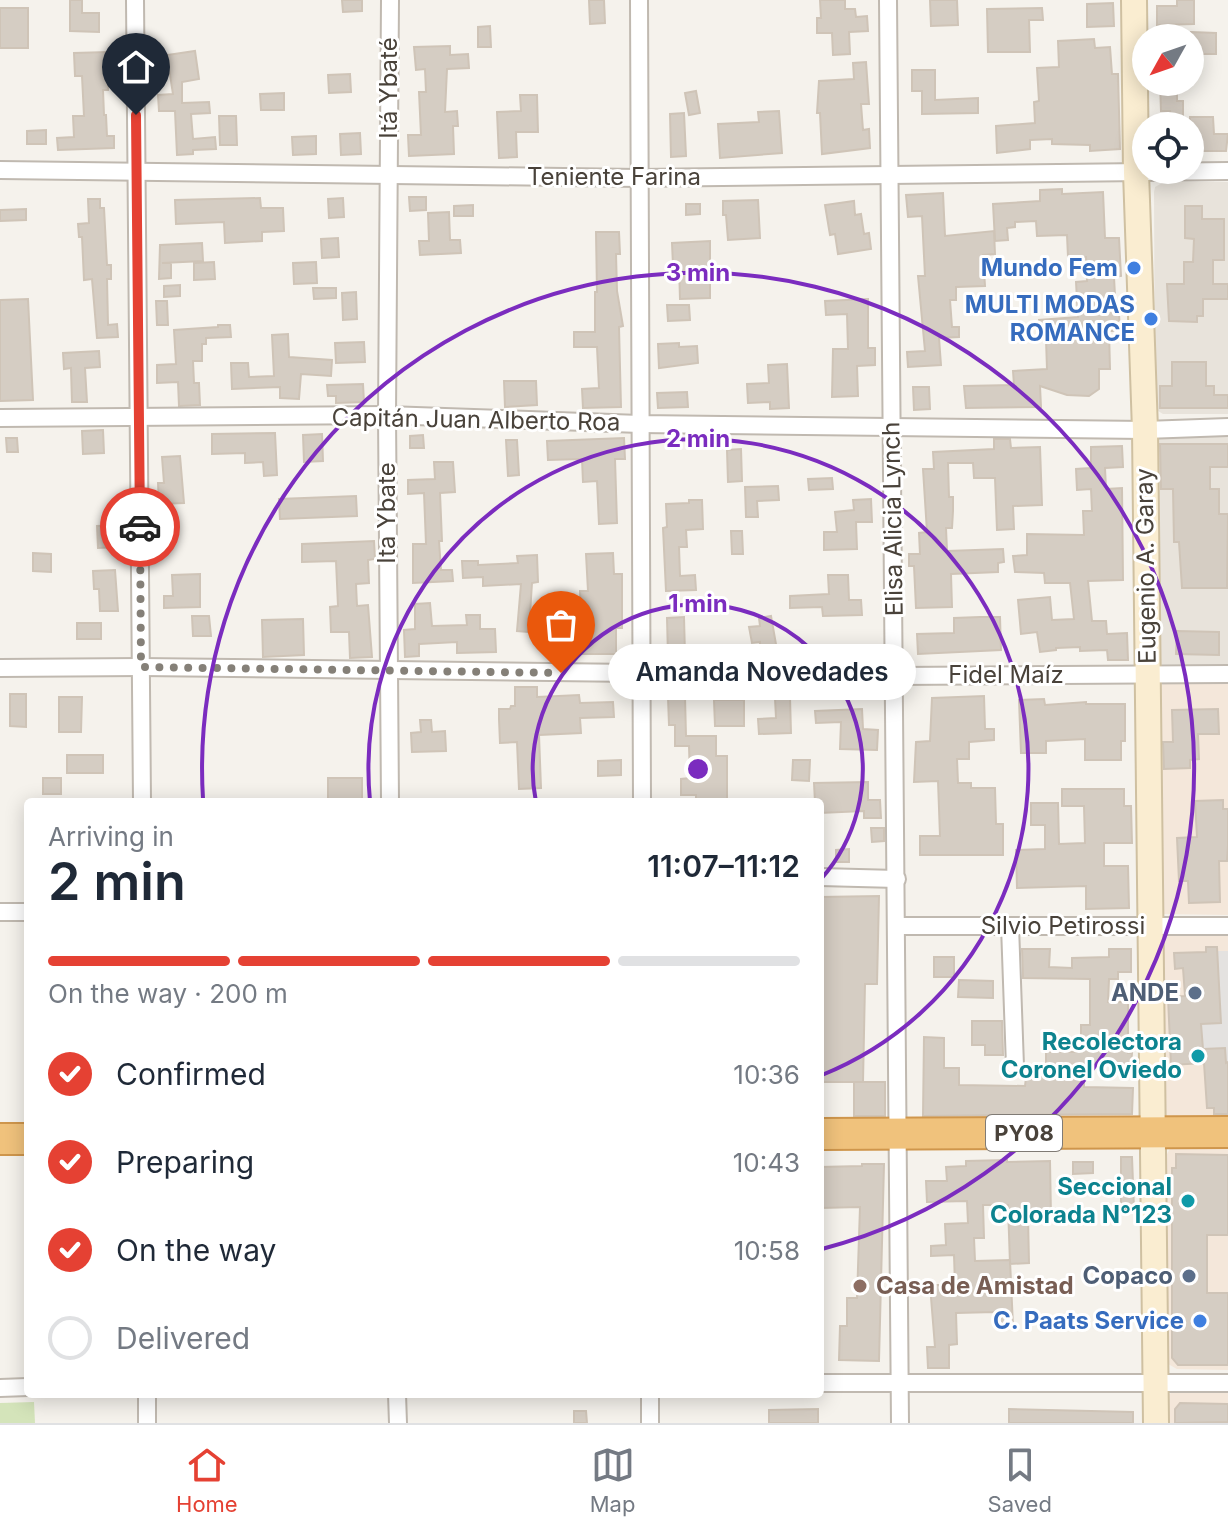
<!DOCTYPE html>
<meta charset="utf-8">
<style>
body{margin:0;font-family:Inter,sans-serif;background:#f2f2f3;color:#1f2937;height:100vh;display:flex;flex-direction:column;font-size:30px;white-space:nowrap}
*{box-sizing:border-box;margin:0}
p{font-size:26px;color:#747a83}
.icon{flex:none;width:44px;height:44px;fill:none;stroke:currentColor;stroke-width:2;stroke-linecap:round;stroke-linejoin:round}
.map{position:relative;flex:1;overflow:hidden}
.drawer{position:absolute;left:24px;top:798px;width:800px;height:600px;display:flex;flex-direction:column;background:#fff;border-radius:8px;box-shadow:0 4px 20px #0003}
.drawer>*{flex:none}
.needle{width:52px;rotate:230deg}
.fabs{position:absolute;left:1132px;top:24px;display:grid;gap:16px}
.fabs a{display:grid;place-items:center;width:72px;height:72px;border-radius:50%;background:#fff;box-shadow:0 4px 20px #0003;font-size:40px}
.pin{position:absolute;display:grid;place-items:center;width:68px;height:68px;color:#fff;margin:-82px -34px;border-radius:50% 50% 50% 0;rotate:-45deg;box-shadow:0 0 8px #0007}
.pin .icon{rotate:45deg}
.courier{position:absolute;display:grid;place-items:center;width:80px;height:80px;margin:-40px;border:6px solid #e54133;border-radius:50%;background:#fff;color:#222;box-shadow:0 2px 10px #0007}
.bubble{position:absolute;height:56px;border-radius:28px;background:#fff;box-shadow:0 4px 20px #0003;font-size:26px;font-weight:600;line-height:56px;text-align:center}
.head em{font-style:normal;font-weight:600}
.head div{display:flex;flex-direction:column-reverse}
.head{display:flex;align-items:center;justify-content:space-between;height:136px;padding:0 24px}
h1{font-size:52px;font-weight:600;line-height:60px}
.bar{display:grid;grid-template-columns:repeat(4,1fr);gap:12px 8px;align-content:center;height:96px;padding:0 24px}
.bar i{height:10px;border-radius:6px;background:#e0e1e3}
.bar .selected{background:#e54133}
.bar p{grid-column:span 4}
ol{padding:0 24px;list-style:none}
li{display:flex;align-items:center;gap:24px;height:88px}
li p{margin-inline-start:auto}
li .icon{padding:8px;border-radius:50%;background:#e54133;color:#fff;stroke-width:4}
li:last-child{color:#747a83}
li i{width:44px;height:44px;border:4px solid #e0e1e3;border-radius:50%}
.tab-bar{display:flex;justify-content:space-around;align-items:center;height:112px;border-top:2px solid #e0e1e3;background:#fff;font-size:22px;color:#747a83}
.tab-bar a{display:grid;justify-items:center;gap:4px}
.tab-bar .selected{color:#e54133}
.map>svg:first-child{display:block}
.residential{fill:#e8e3db}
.commercial{fill:#f4e7da}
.green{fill:#d4e4ba}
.parking{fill:#e4e2e0}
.building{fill:#d5cdc3;stroke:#cfc4b7;stroke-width:2}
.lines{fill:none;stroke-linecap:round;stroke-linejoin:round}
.street-casing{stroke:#c0b9b0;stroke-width:20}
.secondary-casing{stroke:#cfc0a1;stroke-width:28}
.highway-casing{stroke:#cf964c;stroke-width:34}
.street{stroke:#fff;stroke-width:16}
.secondary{stroke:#faedd1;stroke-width:24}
.highway{stroke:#f0c27c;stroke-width:30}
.done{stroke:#858078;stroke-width:8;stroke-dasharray:0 14.4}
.route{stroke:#e54133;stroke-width:10}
.ring{fill:none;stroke:#7b2cbf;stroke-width:4}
.shop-dot{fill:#3f7fe0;stroke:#fff;stroke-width:3}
.service-dot{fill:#5c6f8a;stroke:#fff;stroke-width:3}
.culture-dot{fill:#0f9aa8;stroke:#fff;stroke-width:3}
.education-dot{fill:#8d6e63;stroke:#fff;stroke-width:3}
.labels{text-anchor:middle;stroke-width:6;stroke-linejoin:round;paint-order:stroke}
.shield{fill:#fff;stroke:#807b75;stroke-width:2}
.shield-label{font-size:22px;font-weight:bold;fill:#49423a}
.street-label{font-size:24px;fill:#49423a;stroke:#fff}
.shop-label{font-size:24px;font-weight:bold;fill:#366cbe;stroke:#fff;text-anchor:end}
.service-label{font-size:24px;font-weight:bold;fill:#4e5e75;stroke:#fff;text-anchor:end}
.culture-label{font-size:24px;font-weight:bold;fill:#0d838f;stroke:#fff;text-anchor:end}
.education-label{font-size:24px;font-weight:bold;fill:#785e54;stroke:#fff;text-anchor:start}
.centre{fill:#7b2cbf;stroke:#fff;stroke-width:4}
.ring-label{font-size:24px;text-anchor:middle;font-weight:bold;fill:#7b2cbf;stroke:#fff;stroke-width:6;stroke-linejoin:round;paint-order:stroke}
</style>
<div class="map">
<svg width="1228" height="1423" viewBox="0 0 1228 1423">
<rect width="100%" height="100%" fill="#f5f2ec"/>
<g class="residential">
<path d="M1164 182H1228V414H1163L1155 409 1154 192 1155 187Z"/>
<path d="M1163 436H1228V665L1160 664 1154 441Z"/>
</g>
<g class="commercial">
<path d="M1228 682V915L1163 914 1159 910 1156 688 1165 683Z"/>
<path d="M1228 933V1122L1169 1121 1164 1112 1163 939 1172 934Z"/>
<path d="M1228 1144V1370L1177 1369 1168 1364 1167 1359V1154L1172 1145Z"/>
<path d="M1173 1392H1228V1423H1163L1164 1397Z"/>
</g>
<path class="green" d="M34 1402 35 1423H0V1403Z"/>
<path class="parking" d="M1217 951H1228V1062L1226 1063 1225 1048 1182 1050 1202 1030 1201 1024 1221 1023Z"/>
<g class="building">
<path d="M70 0H82V13H99V32L70 31Z"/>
<path d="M342 0H362V11L343 12Z"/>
<path d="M589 0H604L605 23 590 24Z"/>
<path d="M820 0H845V9H855L856 17 867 16 868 31 849 32 850 54 833 55 832 33H817V18H821Z"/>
<path d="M930 0H957L958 25 931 26Z"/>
<path d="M1177 0H1194V24L1157 25V6H1177Z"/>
<path d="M1113 3 1114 26 1087 27V4Z"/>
<rect x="0" y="8" width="28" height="40"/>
<path d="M1042 8 1043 20H1029L1030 52H988L987 9Z"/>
<path d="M490 26 491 47H478V27Z"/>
<path d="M1191 32 1216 33V54H1201V64H1192Z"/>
<path d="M1094 39 1095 48 1110 47 1112 74H1118L1120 149 1090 151V145L1052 144V139L1030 140V149L997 153 996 126 1035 123 1034 102 1039 101 1037 68 1059 67 1058 41Z"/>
<path d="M450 46V55L468 54 469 68 447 69 445 112 457 111 458 126H453L454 154 409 156 408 135H421L419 92H426L425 69 416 70 414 47Z"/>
<path d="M195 51 199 79 182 82V103L209 102 210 113 191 114 193 139 215 137 216 149 193 150V154L177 155 175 111H159L158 95 173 94 167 55Z"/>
<path d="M108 52 109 75 108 90H103L104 115H106L107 136H114V148L58 150 57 138 74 137 73 116H84L82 76H75L74 53Z"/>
<path d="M866 62 869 104H861L863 130 869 129 870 148 822 154 820 113H817L819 81 854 79 853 63Z"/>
<path d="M912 70H935V100L978 98V113L922 114V91H912Z"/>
<path d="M350 74 351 92 329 93 328 75Z"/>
<path d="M1160 82H1177V101H1183V126H1171L1170 111H1161Z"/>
<path d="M696 91 700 113 689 115 685 93Z"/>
<path d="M284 93V110H261L260 94Z"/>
<path d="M520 95H537L538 132H516L517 157 499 158 497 112 521 111Z"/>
<path d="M779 111 782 153 720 158 718 124 759 122 758 112Z"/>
<path d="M684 113 686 156 671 157 670 114Z"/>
<path d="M219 116H236L237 145H220Z"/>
<path d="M1190 117H1213L1214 134H1228L1226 151H1190Z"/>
<path d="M46 130V144H27V131Z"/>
<path d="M360 133 361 154 341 155 340 134Z"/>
<path d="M316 136V154L293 155 292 137Z"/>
<path d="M1062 189V194L1103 192 1105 238H1119L1121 276 1114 277 1116 315 1119 314 1120 331H1109L1110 369H1099V389L1089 396 1067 395 1040 386 1041 407 966 408 964 386 1014 385 1013 371 1047 369 1046 339 1040 340 1039 320 1078 317 1076 282 1087 281 1086 257H1068L1067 235 1037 236 1036 221 1015 222V227L1007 228 1008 240 995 241 993 204 1040 201V190Z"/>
<path d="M943 193 945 236 994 231 995 254 983 255 985 286 956 287V300H950L952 327H959V337L939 338 941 365 908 367 907 352 925 351 918 276H925L922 216 908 217 906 195Z"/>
<path d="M409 197H426V210L410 211Z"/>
<path d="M260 198 261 208H283L284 231 262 232V241L225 243 224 222 176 224 175 200Z"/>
<path d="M343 198 344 217 329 218 328 199Z"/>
<path d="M88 199H100V208H104L107 265H111V279H107L108 325 117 324 118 337 97 338 92 279 84 280 82 237H79L78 224 89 223Z"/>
<path d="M758 200 760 238 728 240 726 215H723V201Z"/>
<path d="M854 201 855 215 861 214 864 234 869 233 871 249 838 254 835 234 830 235 825 205Z"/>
<path d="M686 204H700V214L686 215Z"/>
<path d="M473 205V216H454V206Z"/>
<path d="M1185 206H1202V219H1224V260H1213V284H1228V299H1203V316H1197V322L1169 321 1167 284H1184V262H1193L1194 239 1185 238Z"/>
<path d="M26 209V220L0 221V210Z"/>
<path d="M449 212 450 240H460L461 253 420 255 419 241H429L428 213Z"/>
<path d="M596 232H619L620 254H616L617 291 623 326 619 327 621 407 583 408 582 389 599 388 597 347H574V332H595V292H597Z"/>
<path d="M338 238 339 257 322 258 321 239Z"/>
<path d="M710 241V298L680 299 679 265H673L672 243Z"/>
<path d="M202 243 203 261 162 263H171V278L159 279 160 245Z"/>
<path d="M214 262 215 279 194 280V263Z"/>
<path d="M316 262 317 283 294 284 293 263Z"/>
<path d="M180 285V296L164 297V286Z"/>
<path d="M313 288H336V298L314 299Z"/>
<path d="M356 292 357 319 343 320 342 293Z"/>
<path d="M28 299 33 400 0 401V300Z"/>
<path d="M868 299V348H875V365L857 366 858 396 832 397 833 349H848L847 314 826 315 825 301Z"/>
<path d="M156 301H167L168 325H157Z"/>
<path d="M667 305H689L690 320 668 321Z"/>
<path d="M218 325H230L231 337 206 338V344H202V361H193L194 383H199L200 405 179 406 178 382 157 383V365L176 364 174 330 218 327Z"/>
<path d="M288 334 289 357 332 360 331 376 301 374 299 399 280 398V387L232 389 231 363H248L249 377 274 376 272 335Z"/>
<path d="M364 342 365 362 336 363 335 343Z"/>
<path d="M679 343V347L697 346 698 363 659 368 658 344Z"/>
<path d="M99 351 100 367 85 368 87 402H72L71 368 64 369 63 353Z"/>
<path d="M1172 362H1206V386H1214V395H1228V408H1160V386H1172Z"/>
<path d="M787 364 789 408 770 409V402L748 403 747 384 769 383 768 365Z"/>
<path d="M504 381H536L537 405 505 407Z"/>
<path d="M363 384 364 402 336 403V396H328L327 385Z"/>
<path d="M913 387H929L930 409 914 410Z"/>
<path d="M687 392 688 407 658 408 657 393Z"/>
<path d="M103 430 104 453 83 454 82 431Z"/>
<path d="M275 433 277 475 264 476 263 462 245 463V453L212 454V434Z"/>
<path d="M322 434 323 461 304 462 303 435Z"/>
<path d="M423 435 424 448H410V436Z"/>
<path d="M6 438H17L18 452H7Z"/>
<path d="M624 438 625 459H615L617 523 599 524 597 481 583 482 582 459 548 460 547 441Z"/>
<path d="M994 439H1010L1011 448 1040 447 1042 505 1013 506 1014 529 997 530 995 478H974L973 463H948L949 497H953V511L952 528H946L947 551 1003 549 1004 562 998 563V572L951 574 952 607 916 608 914 566H909V554H920L919 533 927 532 923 469H934L933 452 994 449Z"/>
<path d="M506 440H517L519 475 508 476Z"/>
<path d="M1160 444H1228V467H1210V489H1219V514H1228L1227 588H1182L1179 542H1174L1173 489H1161Z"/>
<path d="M1122 446 1123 467 1105 468 1106 489 1122 488 1123 580 1088 581 1092 621H1106L1107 634 1127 633 1128 660H1108L1107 650 1080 651V647L1056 648V650L1040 652 1037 632 1021 634 1018 600 1050 597 1052 620 1074 619 1070 583H1045L1044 573 1015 572 1013 556 1027 555V534L1084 535 1083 511H1092L1091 489 1077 490 1076 469 1091 468V447Z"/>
<path d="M741 449 742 481 728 482 727 450Z"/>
<path d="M180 456 184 503 159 504 158 483H164L162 457Z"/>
<path d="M434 462H453L455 492 440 493 442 541H439L441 570H452L453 581 413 583V544H426L424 493 408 494V480L435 479Z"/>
<path d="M832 478 833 489 809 490 808 479Z"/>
<path d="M778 486 779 500 757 501 758 517H746L745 487Z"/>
<path d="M356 496 357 516 280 519 279 499Z"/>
<path d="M871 499 872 522H856L857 549 824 550V532H837L835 512 854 510 853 500Z"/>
<path d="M689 500H702L703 529 686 530 687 547H679L680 576 695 575 696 590 666 591 663 528 667 527 666 504 689 503Z"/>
<path d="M119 525 120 547 98 548 97 526Z"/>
<path d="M731 531H742L743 554H732Z"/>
<path d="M374 541 375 559 368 560 369 583 356 584 357 606 368 605 372 657 350 658 349 632H331L330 607 338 606 336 561 302 562V544Z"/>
<path d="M33 553 51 554V572L33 571Z"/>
<path d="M613 553 614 574H622V628H616V654H553V640L579 641V634H582L580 591H588L586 554Z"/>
<path d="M537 555 538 582 532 583 530 614 557 616 555 634 517 631 521 584 483 586V577L463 578 462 561H478V565L518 563 517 556Z"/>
<path d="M115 570 118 611H100L99 589H94L93 571Z"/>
<path d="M200 574V607L164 608V596H173L172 575Z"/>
<path d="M828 575H848L849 600H861L862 615 823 616 822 607 790 608V596L829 594Z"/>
<path d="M430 603 432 626 467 625 466 615H480V629H495L496 652 457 653V642L419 644V656L405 657 404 630 415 629V604Z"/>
<path d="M192 616H209L211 636H193Z"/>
<path d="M771 616 777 650 760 652V642L752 643 749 627 760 626 759 618Z"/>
<path d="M684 617 685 655 668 656 667 618Z"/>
<path d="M980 617H1000L1001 650 918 654 917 634 954 633V618Z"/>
<path d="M303 619 304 655 263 657 262 620Z"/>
<rect x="77" y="623" width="24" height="16"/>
<path d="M1177 631 1219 632V655L1176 654Z"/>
<path d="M515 687H537V697L579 695 580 703 613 702 614 717 580 718 581 733 539 735 541 788 519 789 517 742 500 743 499 719V709H510L511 706H515Z"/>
<path d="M10 694H26V727L10 726Z"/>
<path d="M984 696 985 729H994V740L969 742V759H957L958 783H971V788H995L996 824H1003V855H920V836H940L938 781 914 782 916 742 930 741 932 698Z"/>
<path d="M59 697H82L81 732H59Z"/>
<path d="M668 697H685L686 736H716V756H727V802H696V795H681V779L690 778 689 746H675V725H669Z"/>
<path d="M790 697 791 733 759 734 758 719 776 718 775 698Z"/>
<path d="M1044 699 1045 705 1086 702V704H1125V741H1121V760H1085V739L1046 741V753H1021L1019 700Z"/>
<path d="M714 700H744V726H715Z"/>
<path d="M862 709 863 729 878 730 877 750 840 749 841 722 816 723 815 711Z"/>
<path d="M1218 709 1219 734H1198L1199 759 1190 760V768L1164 769 1163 742H1173L1172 710Z"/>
<path d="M420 720H431L432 732 445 731 446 751 412 752 411 733 421 732Z"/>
<rect x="67" y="755" width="36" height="18"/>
<path d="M621 760V775L598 776V761Z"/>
<path d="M793 760H810L809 781 792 780Z"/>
<rect x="43" y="778" width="18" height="16"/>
<rect x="328" y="778" width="34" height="24"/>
<path d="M868 782V800H880L881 818H864V811L820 813V802H815L814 783Z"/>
<path d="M1062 789H1124V806H1131L1132 843H1104V866H1128L1129 908 1086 909V886L1017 888 1016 850 1045 849V825H1031V803H1058L1059 844 1085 843 1084 806H1062Z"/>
<path d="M1223 800V809H1228V846L1227 861H1219L1220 902 1189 903 1188 881H1179L1177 838 1197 837 1195 801Z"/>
<path d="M871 828H884V841L872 842Z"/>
<path d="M849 849V862H836V850Z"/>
<path d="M879 896 877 984H865L863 1082H820V897Z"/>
<path d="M1206 947H1217L1221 1023 1201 1024 1203 1049 1225 1048 1226 1063 1228 1062V1114H1214V1108H1207L1204 1063 1171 1065 1168 997 1185 996 1183 968 1175 969 1174 953 1206 952Z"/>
<path d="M1022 949H1050L1049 967 1072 968V958L1109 957V949H1131V972H1118V979H1109L1108 1002H1128V1053H1132L1131 1065 1084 1064V1087L1133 1088 1132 1114 923 1116 924 1037 944 1038V1068H959V1085L1025 1086 1027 1069 1046 1070V1052H1081V1025H1090V979L1023 978Z"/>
<rect x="934" y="957" width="20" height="20"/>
<path d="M959 980 993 981V998L958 997Z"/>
<path d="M972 1021H1002L1003 1055H985V1045H972Z"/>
<rect x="854" y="1082" width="31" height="34"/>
<path d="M1176 1154 1228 1155V1235H1207V1293H1228V1365H1178L1172 1358V1168H1176Z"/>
<path d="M1121 1157H1132L1134 1209H1121Z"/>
<path d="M1007 1160V1162L1050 1161 1051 1217H1028L1029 1263 1010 1264 1008 1205H983L984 1238H974L975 1261 1010 1260 1013 1326H996L995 1312 956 1313 957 1344 949 1345V1368H928L927 1347H935L930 1285H955L954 1255 931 1256V1246L946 1245 945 1224 968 1223 967 1201 927 1202 926 1181H947L946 1167 966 1166V1161Z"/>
<path d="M1073 1162H1093V1173L1073 1174Z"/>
<path d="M862 1164H884L879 1361 839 1360 840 1326H847V1298H857L860 1207 820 1208V1167L862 1166Z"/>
<path d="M1180 1403 1228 1404V1422L1175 1423V1409Z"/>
<path d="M818 1409V1423H769V1410Z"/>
<path d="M1009 1409 1133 1412V1423H1009Z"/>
<path d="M574 1411H586L587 1423H574Z"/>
</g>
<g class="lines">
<g class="street-casing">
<g id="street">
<path d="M135 0 142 802"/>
<path d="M639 0 642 802"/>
<path d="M888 0 900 1423"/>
<path d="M0 170 639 178 1228 171"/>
<path d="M0 418 387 415 640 424 1145 430 1228 427"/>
<path d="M0 668 141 667 895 676 1228 674"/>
<path d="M390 802 387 415 390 0"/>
<path d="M820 877 897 879"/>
<path d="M0 912H28"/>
<path d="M897 926H1228"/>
<path d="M1010 926 1015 1066"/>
<path d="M820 1383H1228"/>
<path d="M0 1388 28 1387"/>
<path d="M147 1394V1423"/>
<path d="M397 1394 398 1423"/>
<path d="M650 1394V1423"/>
</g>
</g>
<g class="secondary-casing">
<path id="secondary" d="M1134 0 1136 172 1145 430 1156 1423"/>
</g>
<g class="highway-casing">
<g id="highway">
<path d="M820 1134 1228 1132"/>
<path d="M0 1139H28"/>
</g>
</g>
<use href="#street" class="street"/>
<use href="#secondary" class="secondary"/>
<use href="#highway" class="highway"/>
</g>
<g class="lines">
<path class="done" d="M140 527 141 667 561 673"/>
<path class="route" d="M136 115 140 527"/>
</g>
<g class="ring">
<path d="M536 802A165 165 0 1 1 821 879"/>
<path d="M370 801A330 330 0 1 1 822 1075"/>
<path d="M203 799A496 496 0 1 1 822 1249"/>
</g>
<g class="shop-dot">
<circle cx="1134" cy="268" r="8"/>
<circle cx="1151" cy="319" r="8"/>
<circle cx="1200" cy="1321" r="8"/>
</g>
<g class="service-dot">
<circle cx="1195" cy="993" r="8"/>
<circle cx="1189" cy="1276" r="8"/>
</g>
<g class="culture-dot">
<circle cx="1198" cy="1056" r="8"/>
<circle cx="1188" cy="1201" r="8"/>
</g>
<circle class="education-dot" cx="860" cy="1286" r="8"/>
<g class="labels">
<rect class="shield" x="986" y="1115" width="76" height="36" rx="6"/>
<g class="shield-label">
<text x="1024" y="1141">PY08</text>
</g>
<g class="street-label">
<text transform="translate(389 88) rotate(-90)" y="8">Itá Ybaté</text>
<text x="614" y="185">Teniente Farina</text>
<text transform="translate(476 420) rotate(1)" y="8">Capitán Juan Alberto Roa</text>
<text transform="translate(387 513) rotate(-90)" y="8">Ita Ybate</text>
<text transform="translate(893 519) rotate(-91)" y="8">Elisa Alicia Lynch</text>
<text transform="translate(1146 566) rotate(-91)" y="8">Eugenio A. Garay</text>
<text x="1006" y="683">Fidel Maíz</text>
<text x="1063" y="934">Silvio Petirossi</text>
</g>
<g class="shop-label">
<text x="1118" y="276">Mundo Fem</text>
<text x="1135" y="313">MULTI MODAS<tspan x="1135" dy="28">ROMANCE</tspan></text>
<text x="1184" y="1329">C. Paats Service</text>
</g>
<g class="service-label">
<text x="1179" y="1001">ANDE</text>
<text x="1173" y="1284">Copaco</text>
</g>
<g class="culture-label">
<text x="1182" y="1050">Recolectora<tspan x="1182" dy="28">Coronel Oviedo</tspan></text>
<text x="1172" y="1195">Seccional<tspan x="1172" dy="28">Colorada N°123</tspan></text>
</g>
<g class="education-label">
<text x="876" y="1294">Casa de Amistad</text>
</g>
</g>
<circle cx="698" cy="769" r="12" class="centre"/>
<g class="ring-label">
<text x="698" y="281">3 min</text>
<text x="698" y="447">2 min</text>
<text x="698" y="612">1 min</text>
</g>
</svg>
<div class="fabs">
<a><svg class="needle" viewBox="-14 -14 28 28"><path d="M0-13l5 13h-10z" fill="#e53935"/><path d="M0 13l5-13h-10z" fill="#747a83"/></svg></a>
<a><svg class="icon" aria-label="locate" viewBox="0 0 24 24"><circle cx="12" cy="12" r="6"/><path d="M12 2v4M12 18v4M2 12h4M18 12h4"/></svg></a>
</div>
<div class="pin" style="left:561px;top:673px;background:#ea580c"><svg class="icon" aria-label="bag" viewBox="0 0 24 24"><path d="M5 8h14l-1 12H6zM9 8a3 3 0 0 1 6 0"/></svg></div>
<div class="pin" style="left:136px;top:115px;background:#1f2937"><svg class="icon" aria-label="home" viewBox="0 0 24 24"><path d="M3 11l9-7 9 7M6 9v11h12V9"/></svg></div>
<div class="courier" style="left:140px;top:527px"><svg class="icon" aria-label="car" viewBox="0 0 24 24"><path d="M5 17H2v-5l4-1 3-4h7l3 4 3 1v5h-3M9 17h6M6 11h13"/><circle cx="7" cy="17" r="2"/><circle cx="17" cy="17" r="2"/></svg></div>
<div class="bubble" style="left:608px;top:644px;width:308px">Amanda Novedades</div>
<section class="drawer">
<div class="head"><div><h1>2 min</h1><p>Arriving in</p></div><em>11:07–11:12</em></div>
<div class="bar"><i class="selected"></i><i class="selected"></i><i class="selected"></i><i></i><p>On the way · 200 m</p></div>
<ol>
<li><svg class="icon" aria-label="check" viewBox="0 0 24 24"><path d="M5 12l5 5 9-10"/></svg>Confirmed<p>10:36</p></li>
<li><svg class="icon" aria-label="check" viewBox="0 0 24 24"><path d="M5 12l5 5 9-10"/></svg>Preparing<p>10:43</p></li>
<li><svg class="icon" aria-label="check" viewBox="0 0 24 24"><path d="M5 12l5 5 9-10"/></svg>On the way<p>10:58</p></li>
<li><i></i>Delivered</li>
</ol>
</section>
</div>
<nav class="tab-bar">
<a class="selected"><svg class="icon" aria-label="home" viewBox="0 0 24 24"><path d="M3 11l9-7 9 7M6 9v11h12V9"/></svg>Home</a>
<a><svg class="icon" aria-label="map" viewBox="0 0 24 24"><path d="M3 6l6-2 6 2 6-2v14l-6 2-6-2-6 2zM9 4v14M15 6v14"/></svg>Map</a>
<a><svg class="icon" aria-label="saved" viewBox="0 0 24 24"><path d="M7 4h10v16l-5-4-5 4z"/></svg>Saved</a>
</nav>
